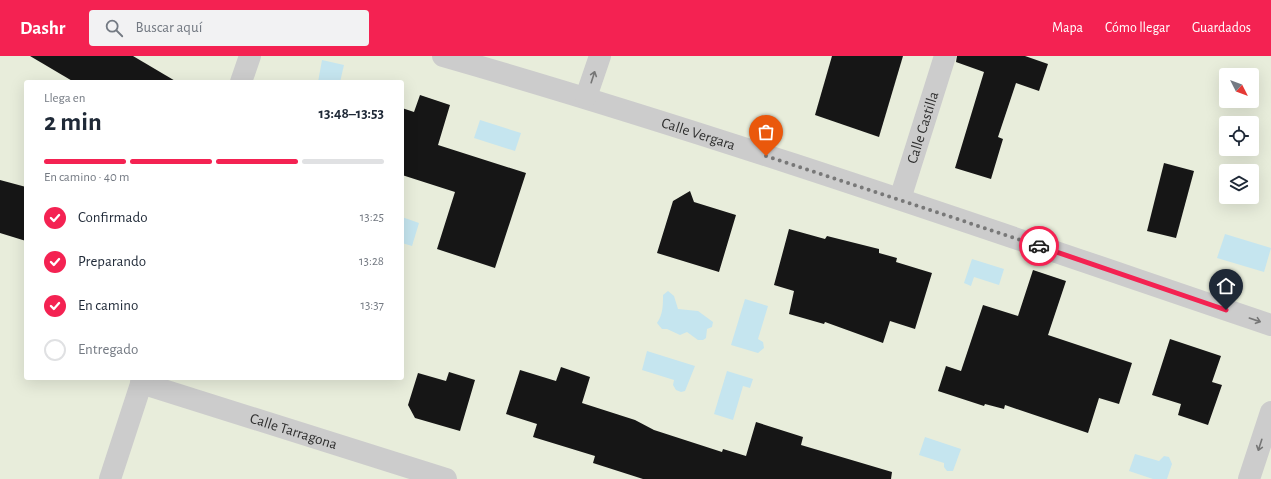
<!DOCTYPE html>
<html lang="es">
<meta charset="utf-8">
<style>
body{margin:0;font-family:"Alegreya Sans",sans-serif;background:#f2f2f3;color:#1f2937;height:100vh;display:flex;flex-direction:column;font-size:15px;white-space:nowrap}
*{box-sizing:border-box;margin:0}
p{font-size:13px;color:#747a83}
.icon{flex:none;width:22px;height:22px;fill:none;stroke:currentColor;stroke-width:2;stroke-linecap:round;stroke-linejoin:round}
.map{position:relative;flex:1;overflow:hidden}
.side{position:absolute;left:24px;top:24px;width:380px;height:300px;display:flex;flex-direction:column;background:#fff;border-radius:4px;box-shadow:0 4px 16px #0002}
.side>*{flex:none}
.needle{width:26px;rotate:132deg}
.controls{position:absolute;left:1219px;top:12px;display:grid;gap:8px}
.controls a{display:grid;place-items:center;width:40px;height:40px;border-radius:4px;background:#fff;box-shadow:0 4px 16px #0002;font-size:20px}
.pin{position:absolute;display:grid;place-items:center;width:34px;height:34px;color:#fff;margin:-41px -17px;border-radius:50% 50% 50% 0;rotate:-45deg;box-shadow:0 0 4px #0007}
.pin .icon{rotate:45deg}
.courier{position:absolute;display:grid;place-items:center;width:40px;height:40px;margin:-20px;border:3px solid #f42252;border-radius:50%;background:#fff;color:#222;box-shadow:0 1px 5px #0007}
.overview em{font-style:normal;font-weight:700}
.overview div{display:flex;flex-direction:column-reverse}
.overview{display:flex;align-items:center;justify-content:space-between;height:68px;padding:0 20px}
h1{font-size:26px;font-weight:700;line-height:30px}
.bar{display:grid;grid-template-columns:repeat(4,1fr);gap:6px 4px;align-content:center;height:48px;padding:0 20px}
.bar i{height:5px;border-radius:3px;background:#e0e1e3}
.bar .current{background:#f42252}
.bar p{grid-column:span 4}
ol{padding:0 20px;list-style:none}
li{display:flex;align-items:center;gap:12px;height:44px}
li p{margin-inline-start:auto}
li .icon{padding:4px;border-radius:50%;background:#f42252;color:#fff;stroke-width:4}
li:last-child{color:#747a83}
li i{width:22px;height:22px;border:2px solid #e0e1e3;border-radius:50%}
header{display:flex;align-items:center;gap:24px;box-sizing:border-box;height:56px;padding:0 20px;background:#f42252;color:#fff}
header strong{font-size:19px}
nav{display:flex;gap:22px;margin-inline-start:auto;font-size:14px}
.search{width:280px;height:36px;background:#f2f2f3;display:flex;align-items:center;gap:10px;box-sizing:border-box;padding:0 14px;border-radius:4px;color:#747a83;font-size:15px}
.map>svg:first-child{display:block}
.green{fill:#e8eddb;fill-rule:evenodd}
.water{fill:#c5e5ef}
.building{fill:#161616}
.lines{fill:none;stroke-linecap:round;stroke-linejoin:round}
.street{stroke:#ccc;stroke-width:22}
.oneway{stroke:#767676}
.done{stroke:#787878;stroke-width:4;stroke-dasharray:0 7.2}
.route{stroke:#f42252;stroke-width:5}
.labels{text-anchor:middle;stroke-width:4;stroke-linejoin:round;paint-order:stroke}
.street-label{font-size:15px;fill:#2f2f2f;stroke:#fff}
</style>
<header>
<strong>Dashr</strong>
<div class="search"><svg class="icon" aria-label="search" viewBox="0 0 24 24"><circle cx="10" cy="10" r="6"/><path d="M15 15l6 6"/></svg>Buscar aquí</div>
<nav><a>Mapa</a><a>Cómo llegar</a><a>Guardados</a></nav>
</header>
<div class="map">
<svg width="1271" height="423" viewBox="0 0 1271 423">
<rect width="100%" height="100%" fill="#fff"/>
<path class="green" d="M0 0H1271V423H0ZM1226 19H1252V45H1226ZM26 26H402V322H26ZM1226 67H1252V93H1226ZM1226 115H1252V141H1226Z"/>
<g class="water">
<path d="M322 4 344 9 340 26H318Z"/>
<path d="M480 64 521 77 515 95 474 82Z"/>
<path d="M402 161 419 167 412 190 402 187Z"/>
<path d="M1225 178 1271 192 1264 216 1217 202Z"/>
<path d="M972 203 1004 213 999 229 974 221 971 230 964 227Z"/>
<path d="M668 235 674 240 678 253 698 255 713 266 712 271 707 273 706 282 703 284H698L687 276 680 279 667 273H662L657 267C663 258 663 250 663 239Z"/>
<path d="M745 243 768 250 758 283 763 286 764 292 758 297 731 289Z"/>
<path d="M647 295 695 310 685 335 681 336 676 334 673 329 674 324 642 314Z"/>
<path d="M727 315 753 323 750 332 743 330 733 364 714 358Z"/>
<path d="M925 381 961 393 953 415H947L944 411V407L919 399Z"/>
<path d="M1135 398 1159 405 1164 400 1169 401 1172 408 1167 423H1153L1129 415Z"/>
</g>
<g class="building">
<path d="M30 0H133L177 26H74Z"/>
<path d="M832 0H903L879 81 815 59Z"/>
<path d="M957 0H1025L1048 8 1039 35 1016 27 998 81 1003 83 991 123 955 112 984 16 956 6Z"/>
<path d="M420 39 450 49 438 89 526 117 495 212 437 193 455 136 402 119V52L414 56Z"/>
<path d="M1164 107 1194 115 1176 182 1147 175Z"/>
<path d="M0 124 26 131V185L0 177Z"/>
<path d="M690 135 694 146 736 159 719 216 657 197 673 145Z"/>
<path d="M789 173 825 183 827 180 879 193V197L897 202 896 206 932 217 915 273 890 265 883 287 825 266 824 268 789 258 794 235 774 229Z"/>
<path d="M1033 214 1066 225 1048 279 1132 307 1119 348 1099 342 1088 377 1005 349 1004 353 985 348 984 350 938 335 946 310 961 315 983 249 1018 260Z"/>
<path d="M1170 283 1221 300 1212 326 1222 329 1208 369 1178 359 1181 348 1152 339Z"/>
<path d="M561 311 590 321 582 347 635 364 654 374 722 396 723 393 746 400 756 366 803 381 801 389 892 416 891 423H643L593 407 595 400 533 381 537 368 506 358 520 314 556 325Z"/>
<path d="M449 316 475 324 460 375 415 362 408 349 418 317 446 325Z"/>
</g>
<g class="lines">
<g class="street">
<path id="s1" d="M443 0C722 80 996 176 1271 269"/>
<path d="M241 26 250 0"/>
<path d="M586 41 600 0"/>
<path id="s2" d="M900 143 945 0"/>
<path id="s3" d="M141 327 446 423"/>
<path d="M110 423 143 322"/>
<path d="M1249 423 1271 356"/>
</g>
</g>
<defs><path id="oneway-shaft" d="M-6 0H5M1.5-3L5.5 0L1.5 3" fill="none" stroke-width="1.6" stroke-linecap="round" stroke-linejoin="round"/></defs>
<g class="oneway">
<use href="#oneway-shaft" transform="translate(593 21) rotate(-72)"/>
<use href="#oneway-shaft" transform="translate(1255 264) rotate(19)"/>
<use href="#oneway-shaft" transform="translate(1260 389) rotate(108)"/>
</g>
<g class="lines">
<path class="done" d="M766 100 1039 190"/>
<path class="route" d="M1039 190 1226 254"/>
</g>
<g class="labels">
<g class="street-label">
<text dy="5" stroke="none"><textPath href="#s2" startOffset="75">Calle Castilla</textPath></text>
<text dy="5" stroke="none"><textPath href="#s1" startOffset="267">Calle Vergara</textPath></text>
<text dy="5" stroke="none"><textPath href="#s3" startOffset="160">Calle Tarragona</textPath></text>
</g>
</g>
</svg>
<div class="controls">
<a><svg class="needle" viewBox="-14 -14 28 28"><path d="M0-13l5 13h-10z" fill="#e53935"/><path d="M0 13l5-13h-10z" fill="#747a83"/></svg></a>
<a><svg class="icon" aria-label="locate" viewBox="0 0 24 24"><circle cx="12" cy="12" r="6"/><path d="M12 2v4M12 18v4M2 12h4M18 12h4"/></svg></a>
<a><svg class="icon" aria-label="layers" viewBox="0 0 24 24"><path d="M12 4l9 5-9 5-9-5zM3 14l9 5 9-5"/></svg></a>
</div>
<div class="pin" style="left:766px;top:100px;background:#ea580c"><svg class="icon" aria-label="bag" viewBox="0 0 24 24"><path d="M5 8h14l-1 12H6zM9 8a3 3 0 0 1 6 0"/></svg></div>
<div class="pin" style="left:1226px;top:254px;background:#1f2937"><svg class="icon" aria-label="home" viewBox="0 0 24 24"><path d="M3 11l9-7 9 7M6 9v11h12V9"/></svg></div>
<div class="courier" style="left:1039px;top:190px"><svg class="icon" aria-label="car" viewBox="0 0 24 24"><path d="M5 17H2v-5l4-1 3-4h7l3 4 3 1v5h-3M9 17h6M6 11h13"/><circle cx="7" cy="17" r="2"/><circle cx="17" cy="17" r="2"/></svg></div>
<section class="side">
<div class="overview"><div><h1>2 min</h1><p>Llega en</p></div><em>13:48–13:53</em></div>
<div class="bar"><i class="current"></i><i class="current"></i><i class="current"></i><i></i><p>En camino · 40 m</p></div>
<ol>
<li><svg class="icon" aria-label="check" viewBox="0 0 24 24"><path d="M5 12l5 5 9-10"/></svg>Confirmado<p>13:25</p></li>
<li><svg class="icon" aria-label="check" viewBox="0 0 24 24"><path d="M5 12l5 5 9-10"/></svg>Preparando<p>13:28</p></li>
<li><svg class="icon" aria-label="check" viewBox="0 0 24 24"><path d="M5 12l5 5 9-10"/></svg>En camino<p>13:37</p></li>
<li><i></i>Entregado</li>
</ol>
</section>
</div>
